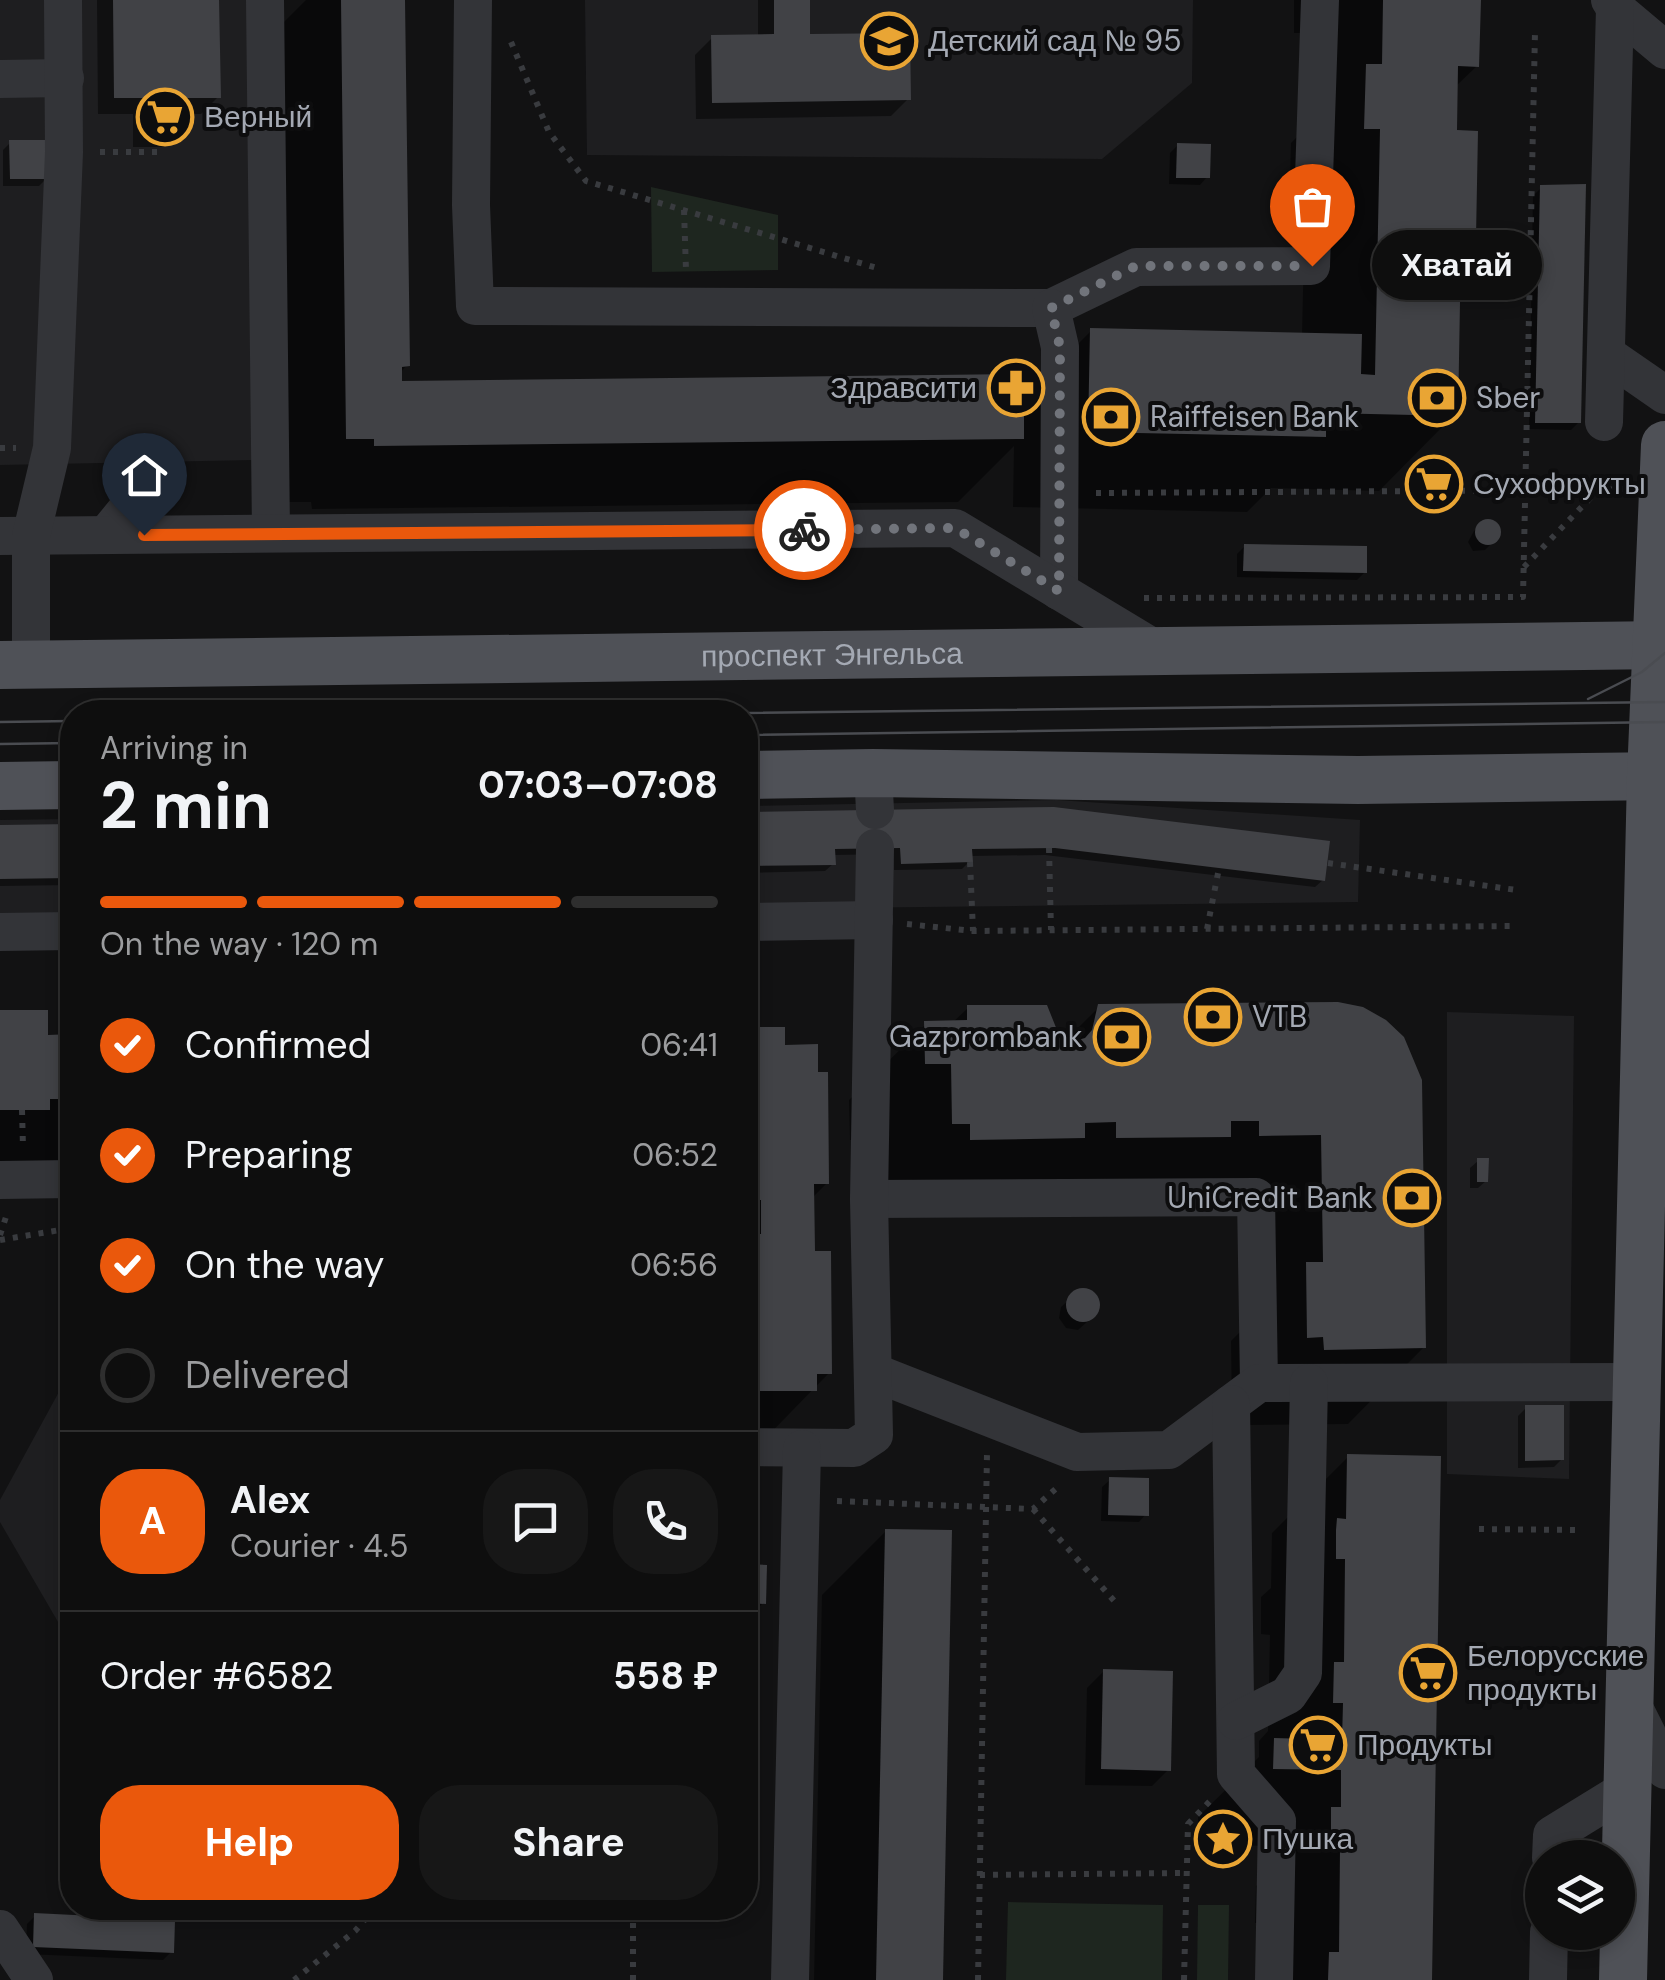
<!DOCTYPE html>
<meta charset="utf-8">
<style>
body{margin:0;font-family:"DM Sans",sans-serif;background:#171717;color:#f1f3f6;height:100vh;display:flex;flex-direction:column;font-size:38px;white-space:nowrap}
*{box-sizing:border-box;margin:0}
p{font-size:32px;color:#9b9c9e}
.icon{flex:none;width:55px;height:55px;fill:none;stroke:currentColor;stroke-width:2;stroke-linecap:round;stroke-linejoin:round}
.map{position:relative;flex:1;overflow:hidden}
.details{position:absolute;left:60px;top:700px;width:698px;height:1220px;display:flex;flex-direction:column;background:#0e0e0e;border-radius:40px;box-shadow:0 5px 15px #0003,0 0 0 2px #2e2e2e}
.details>*{flex:none}
.tools{position:absolute;left:1525px;top:1840px;display:grid;gap:20px}
.tools a{display:grid;place-items:center;width:110px;height:110px;border-radius:50%;background:#0e0e0e;box-shadow:0 5px 15px #0003,0 0 0 2px #2e2e2e;font-size:50px}
.pin{position:absolute;display:grid;place-items:center;width:85px;height:85px;color:#fff;margin:-102px -42px;border-radius:50% 50% 50% 0;rotate:-45deg;box-shadow:0 0 10px #0007}
.pin .icon{rotate:45deg}
.courier{position:absolute;display:grid;place-items:center;width:100px;height:100px;margin:-50px;border:8px solid #ea580c;border-radius:50%;background:#fff;color:#222;box-shadow:0 2px 12px #0007}
.bubble{position:absolute;height:70px;border-radius:35px;background:#0e0e0e;box-shadow:0 5px 15px #0003,0 0 0 2px #2e2e2e;font-size:32px;font-weight:700;line-height:70px;text-align:center}
.overview em{font-style:normal;font-weight:700}
.overview div{display:flex;flex-direction:column-reverse}
.overview{display:flex;align-items:center;justify-content:space-between;height:170px;padding:0 40px}
h1{font-size:65px;font-weight:700;line-height:75px}
.bar{display:grid;grid-template-columns:repeat(4,1fr);gap:15px 10px;align-content:center;height:120px;padding:0 40px}
.bar i{height:12px;border-radius:8px;background:#2e2e2e}
.bar .active{background:#ea580c}
.bar p{grid-column:span 4}
.line{display:flex;align-items:center;gap:25px;padding:0 40px;border-top:2px solid #2e2e2e}
.line div{flex:1}
.round{display:grid;place-items:center;flex:none;width:105px;height:105px;border-radius:40px;background:#171717}
ol{padding:0 40px;list-style:none}
li{display:flex;align-items:center;gap:30px;height:110px}
li p{margin-inline-start:auto}
li .icon{padding:10px;border-radius:50%;background:#ea580c;color:#fff;stroke-width:4}
li:last-child{color:#9b9c9e}
li i{width:55px;height:55px;border:5px solid #2e2e2e;border-radius:50%}
.primary-button{display:flex;gap:20px;margin-top:auto;padding:20px 40px}
.primary-button a{flex:1;height:115px;border-radius:40px;background:#ea580c;color:#fff;font-size:40px;font-weight:700;line-height:115px;text-align:center}
.primary-button a+a{background:#171717;color:#f1f3f6}
.map>svg:first-child{display:block}
.built{fill:#1e1e20}
.green{fill:#1e261f}
.shadow{fill:#0007}
.building{fill:#414246}
.lines{fill:none;stroke-linecap:round;stroke-linejoin:round}
.path{stroke:#393b3f;stroke-width:6;stroke-dasharray:5 8;stroke-linecap:butt}
.minor{stroke:#333438;stroke-width:38}
.major{stroke:#4f5157;stroke-width:48}
.tram{stroke:#4a4c51;stroke-width:2.5}
.done{stroke:#71747b;stroke-width:10;stroke-dasharray:0 18}
.route{stroke:#ea580c;stroke-width:12}
.labels{text-anchor:middle;stroke-width:8;stroke-linejoin:round;paint-order:stroke}
.poi-label{font-size:30px;fill:#a4a9b3;stroke:#0d0d0e;text-anchor:start}
.street-label{font-size:30px;fill:#a4a9b3;stroke:#0d0d0e}
</style>
<div class="map">
<svg width="1665" height="1980" viewBox="0 0 1665 1980">
<rect width="100%" height="100%" fill="#121213"/>
<g class="built">
<path d="M0 0H251L254 460 0 465Z"/>
<path d="M585 0H1193L1192 83 1102 159 587 155Z"/>
<path d="M1057 800 1360 820 1358 902 745 909V806Z"/>
<path d="M72 819V917L0 918V820Z"/>
<path d="M1447 1012 1574 1016 1569 1479 1447 1474Z"/>
<path d="M72 1368V1646L0 1522V1500Z"/>
</g>
<g class="green">
<path d="M651 187 778 215V270L652 272Z"/>
<path d="M1008 1902 1163 1905 1162 1980H1006Z"/>
<path d="M1198 1905H1229L1228 1980H1197Z"/>
</g>
<g class="shadow">
<path d="M97 0H217L218 97 201 114H181V130L164 147H133V114H98Z"/>
<path d="M306 0H403L407 365 400 373V383L1021 401 1091 331 1302 335 1305 204H1289L1291 143 1307 127 1309 33H1294V0H1478L1477 66 1455 87 1454 133 1473 236 1451 258 1455 414 1379 491 1271 488 1247 512 1013 507 1014 446 958 502 312 509 311 502H283L277 29Z"/>
<path d="M758 0H807L808 36 908 99 891 116 696 119 695 55 712 38 758 37Z"/>
<path d="M10 143 47 178 39 186H3V150Z"/>
<path d="M1178 145 1207 177 1200 185 1169 184 1170 153Z"/>
<path d="M1541 188 1579 422 1571 430 1529 429 1533 196Z"/>
<path d="M1488 521 1497 526 1498 537 1485 550 1473 551 1468 542 1474 531Z"/>
<path d="M1245 546 1365 572 1357 580 1237 577V554Z"/>
<path d="M1054 809 1323 880 1315 887 1045 855 970 856V861L962 869 894 870 893 854 833 855V864L825 871 745 873V815Z"/>
<path d="M72 826V885L0 886V828Z"/>
<path d="M1338 1004 1424 1347 1348 1424 1248 1425 1232 1413 1231 1341 1247 1325 1246 1210 877 1199 876 1139 850 1140 849 1100 926 1024 952 1023 968 1008 1066 1040 1099 1007Z"/>
<path d="M0 1013 46 1037H62L72 1026V1172L0 1162Z"/>
<path d="M745 1029H782L783 1047 827 1183 812 1198V1254L829 1373 751 1453 745 1454Z"/>
<path d="M1478 1161 1486 1181 1478 1188H1470V1168Z"/>
<path d="M1080 1290 1091 1292 1098 1302 1097 1313 1078 1330 1066 1328 1059 1318 1061 1307Z"/>
<path d="M1526 1408 1562 1459 1554 1467 1518 1468V1416Z"/>
<path d="M1348 1457 1429 1980H1264L1265 1923H1255L1256 1886 1266 1876V1846L1198 1844V1817L1259 1757V1741L1268 1731 1270 1635 1261 1634V1597L1271 1588 1272 1533Z"/>
<path d="M1110 1480 1146 1514 1139 1522 1101 1521 1102 1487Z"/>
<path d="M886 1531 940 1980H814L822 1595Z"/>
<path d="M745 1567 764 1602 756 1610H745Z"/>
<path d="M1104 1671 1168 1770 1152 1786 1085 1785 1087 1688Z"/>
<path d="M35 1916 171 1952 163 1960 26 1954 27 1924Z"/>
</g>
<g class="building">
<path d="M113 0H219L221 98H183L184 131H149V98H114Z"/>
<path d="M341 0H405L410 366 402 367V381L1024 374V439L374 446V439H346Z"/>
<path d="M774 0H810V34L910 33 911 100 712 103 711 35 774 34Z"/>
<path d="M1383 0H1481L1479 67 1458 66 1457 130 1478 131 1476 237H1454L1453 302H1460L1458 416 1326 413V437L1088 432 1090 328 1362 334 1361 374 1375 375 1380 129H1364L1366 64H1382Z"/>
<path d="M9 140H49V179H10Z"/>
<path d="M1177 143 1211 144 1210 178H1176Z"/>
<path d="M1586 184 1581 423H1535L1540 185Z"/>
<circle cx="1488" cy="532" r="13"/>
<path d="M1244 544 1367 546V573L1243 571Z"/>
<path d="M1054 807 1330 841 1325 881 1055 848 972 849 973 862 901 864 900 848 835 849 836 865 745 866V812Z"/>
<path d="M72 824V878L0 879V825Z"/>
<path d="M1338 1002 1363 1007 1386 1020 1404 1037 1422 1080 1426 1348 1324 1350 1323 1337 1307 1338 1306 1262H1323L1321 1135 1259 1136V1121H1231V1137L1116 1138V1122L1085 1123V1138L970 1140V1124H952L951 1064H925L924 1021 967 1020V1005H1047L1059 1035 1074 1041 1085 1038 1092 1030 1098 1004Z"/>
<path d="M0 1010H48V1035L72 1034V1099H50V1110H0Z"/>
<path d="M745 1027H785V1045L818 1044V1072H828L829 1184H814L815 1251H831L832 1374H817V1391H759L760 1375H752L751 1320H745V1296H751L750 1234H761V1200H750Z"/>
<path d="M1477 1158H1489L1488 1182H1477Z"/>
<circle cx="1083" cy="1305" r="17"/>
<path d="M1525 1405H1564V1460L1525 1461Z"/>
<path d="M1347 1454 1441 1456 1432 1980H1328L1329 1952H1339L1340 1848H1331V1807H1341V1770L1273 1769 1274 1738 1342 1740 1343 1703H1333L1334 1662H1344L1345 1559H1336V1530L1337 1518 1346 1519Z"/>
<path d="M1109 1477 1149 1478V1516L1108 1515Z"/>
<path d="M885 1529 952 1530 943 1980H876Z"/>
<path d="M745 1564 767 1565 766 1604 745 1603Z"/>
<path d="M1103 1669 1173 1671 1171 1771 1101 1769Z"/>
<path d="M34 1913 175 1920 174 1953 33 1947Z"/>
</g>
<g class="lines">
<g class="path">
<path d="M511 42 549 132 586 181 877 268"/>
<path d="M100 152H164"/>
<path d="M684 210 686 270"/>
<path d="M0 448H16"/>
<path d="M1096 493 1598 490"/>
<path d="M1524 567 1598 490 1623 489"/>
<path d="M1144 598 1523 597 1535 32"/>
<path d="M1049 848 1051 930"/>
<path d="M970 862 973 931"/>
<path d="M1328 863 1516 890"/>
<path d="M907 924 973 931 1515 926"/>
<path d="M1207 929 1219 868"/>
<path d="M22 1110 23 1147"/>
<path d="M745 1128 749 1126"/>
<path d="M0 1235 6 1217"/>
<path d="M0 1240 72 1228"/>
<path d="M837 1501 1033 1509 1060 1485"/>
<path d="M1033 1509 1117 1604"/>
<path d="M1479 1529 1575 1530"/>
<path d="M980 1875 1187 1873"/>
<path d="M294 1980 355 1931 375 1908"/>
<path d="M633 1980V1908"/>
<path d="M978 1980 987 1453"/>
<path d="M1184 1980 1188 1824 1211 1800"/>
</g>
<g class="minor">
<path d="M265 0 271 533"/>
<path d="M473 0 471 205 475 306 1051 308 1136 267 1311 266 1320 0"/>
<path d="M1610 0 1615 8 1665 50"/>
<path d="M0 79 65 78"/>
<path d="M1051 308 1060 347 1059 591"/>
<path d="M1606 354 1665 395"/>
<path d="M1604 422 1615 8"/>
<path d="M106 535 137 497 139 455"/>
<path d="M0 536 955 528 1162 653"/>
<path d="M31 665V536L52 448 64 152 63 0"/>
<path d="M873 773 875 810"/>
<path d="M745 922 874 920"/>
<path d="M0 932 72 931"/>
<path d="M0 1180 72 1179"/>
<path d="M869 1199 1256 1197 1259 1383"/>
<path d="M873 1372 1077 1452 1169 1450 1259 1383 1639 1382"/>
<path d="M1231 1404 1236 1774 1277 1821 1274 1980"/>
<path d="M745 1444 748 1447 854 1448 874 1435 869 1199 875 848"/>
<path d="M1630 1700 1665 1770"/>
<path d="M1236 1721 1288 1695 1303 1673 1309 1383"/>
<path d="M1551 1858 1552 1835 1625 1790"/>
<path d="M0 1929 34 1980"/>
<path d="M790 1980 802 1449"/>
<path d="M1548 1980 1549 1932"/>
</g>
<g class="major">
<path id="s1" d="M0 665 1665 645"/>
<path d="M745 775 873 773 1358 780 1665 776"/>
<path d="M0 786 72 785"/>
<path d="M1623 1980 1651 776 1665 445"/>
</g>
<g class="tram">
<path d="M1588 699 1642 672 1665 653"/>
<path d="M745 713 1665 702"/>
<path d="M0 722 72 721"/>
<path d="M745 735 1665 722"/>
<path d="M0 744 72 743"/>
</g>
</g>
<g class="lines">
<path class="done" d="M804 530 955 528 1059 591 1060 347 1051 308 1136 266H1312"/>
<path class="route" d="M144 535 804 530"/>
</g>
<defs>
<g id="school-ring" transform="scale(2.875)"><circle r="9.5" fill="#0d0d0e" stroke="#e9a534" stroke-width="1.5"/><path d="M0-5L7-2L0 1L-7-2ZM-4 1L0 2.5L4 1V4Q0 6-4 4Z" fill="#e9a534"/></g>
<g id="supermarket-ring" transform="scale(2.875)"><circle r="9.5" fill="#0d0d0e" stroke="#e9a534" stroke-width="1.5"/><path d="M-6-5.5h2.5l.6 2H6L4.5 2H-2.5L-4.4-4H-6ZM-1.5 3.2a1.3 1.3 0 1 0 .1 0ZM3 3.2a1.3 1.3 0 1 0 .1 0Z" fill="#e9a534"/></g>
<g id="pharmacy-ring" transform="scale(2.875)"><circle r="9.5" fill="#0d0d0e" stroke="#e9a534" stroke-width="1.5"/><path d="M-2-6h4v4h4v4h-4v4h-4v-4h-4v-4h4Z" fill="#e9a534"/></g>
<g id="bank-ring" transform="scale(2.875)"><circle r="9.5" fill="#0d0d0e" stroke="#e9a534" stroke-width="1.5"/><path d="M-6-4H6V4H-6ZM0-2.3a2.3 2.3 0 1 0 0 4.6a2.3 2.3 0 1 0 0-4.6Z" fill="#e9a534"/></g>
<g id="sight-ring" transform="scale(2.875)"><circle r="9.5" fill="#0d0d0e" stroke="#e9a534" stroke-width="1.5"/><path d="M0-6L1.8-2.2L6-1.7L2.9 1.2L3.7 5.4L0 3.3L-3.7 5.4L-2.9 1.2L-6-1.7L-1.8-2.2Z" fill="#e9a534"/></g>
</defs>
<g fill-rule="evenodd">
<use href="#school-ring" x="889" y="41"/>
<use href="#supermarket-ring" x="165" y="117"/>
<use href="#pharmacy-ring" x="1016" y="388"/>
<use href="#bank-ring" x="1437" y="398"/>
<use href="#bank-ring" x="1111" y="417"/>
<use href="#supermarket-ring" x="1434" y="484"/>
<use href="#bank-ring" x="1213" y="1017"/>
<use href="#bank-ring" x="1122" y="1037"/>
<use href="#bank-ring" x="1412" y="1198"/>
<use href="#supermarket-ring" x="1428" y="1673"/>
<use href="#supermarket-ring" x="1318" y="1745"/>
<use href="#sight-ring" x="1223" y="1839"/>
</g>
<g class="labels">
<g class="poi-label">
<text x="928" y="51">Детский сад № 95</text>
<text x="204" y="127">Верный</text>
<text x="977" y="398" text-anchor="end">Здравсити</text>
<text x="1476" y="408">Sber</text>
<text x="1150" y="427">Raiffeisen Bank</text>
<text x="1473" y="494">Сухофрукты</text>
<text x="1252" y="1027">VTB</text>
<text x="1083" y="1047" text-anchor="end">Gazprombank</text>
<text x="1373" y="1208" text-anchor="end">UniCredit Bank</text>
<text x="1467" y="1666">Белорусские<tspan x="1467" dy="34">продукты</tspan></text>
<text x="1357" y="1755">Продукты</text>
<text x="1262" y="1849">Пушка</text>
</g>
<g class="street-label">
<text dy="10" stroke="none"><textPath href="#s1" startOffset="832">проспект Энгельса</textPath></text>
</g>
</g>
</svg>
<div class="tools">
<a><svg class="icon" aria-label="layers" viewBox="0 0 24 24"><path d="M12 4l9 5-9 5-9-5zM3 14l9 5 9-5"/></svg></a>
</div>
<div class="pin" style="left:1312px;top:266px;background:#ea580c"><svg class="icon" aria-label="bag" viewBox="0 0 24 24"><path d="M5 8h14l-1 12H6zM9 8a3 3 0 0 1 6 0"/></svg></div>
<div class="pin" style="left:144px;top:535px;background:#1f2937"><svg class="icon" aria-label="home" viewBox="0 0 24 24"><path d="M3 11l9-7 9 7M6 9v11h12V9"/></svg></div>
<div class="courier" style="left:804px;top:530px"><svg class="icon" aria-label="bike" viewBox="0 0 24 24"><circle cx="6" cy="16" r="4"/><circle cx="18" cy="16" r="4"/><path d="M6 16l4-8h5l3 8M10 8l3 8H6M13 5h3"/></svg></div>
<div class="bubble" style="left:1372px;top:230px;width:170px">Хватай</div>
<section class="details">
<div class="overview"><div><h1>2 min</h1><p>Arriving in</p></div><em>07:03–07:08</em></div>
<div class="bar"><i class="active"></i><i class="active"></i><i class="active"></i><i></i><p>On the way · 120 m</p></div>
<ol>
<li><svg class="icon" aria-label="check" viewBox="0 0 24 24"><path d="M5 12l5 5 9-10"/></svg>Confirmed<p>06:41</p></li>
<li><svg class="icon" aria-label="check" viewBox="0 0 24 24"><path d="M5 12l5 5 9-10"/></svg>Preparing<p>06:52</p></li>
<li><svg class="icon" aria-label="check" viewBox="0 0 24 24"><path d="M5 12l5 5 9-10"/></svg>On the way<p>06:56</p></li>
<li><i></i>Delivered</li>
</ol>
<div class="line" style="height:180px"><b class="round" style="background:#ea580c;color:#fff">A</b><div><b>Alex</b><p>Courier · 4.5</p></div><a class="round"><svg class="icon" aria-label="chat" viewBox="0 0 24 24"><path d="M4 5h16v11H9l-5 4z"/></svg></a><a class="round"><svg class="icon" aria-label="phone" viewBox="0 0 24 24"><path d="M5 4h4l2 5-3 2q2 4 5 5l2-3 5 2v4C11 20 4 13 5 4z"/></svg></a></div>
<div class="line" style="height:130px"><div>Order #6582</div><b>558 ₽</b></div>
<div class="primary-button"><a>Help</a><a>Share</a></div>
</section>
</div>
